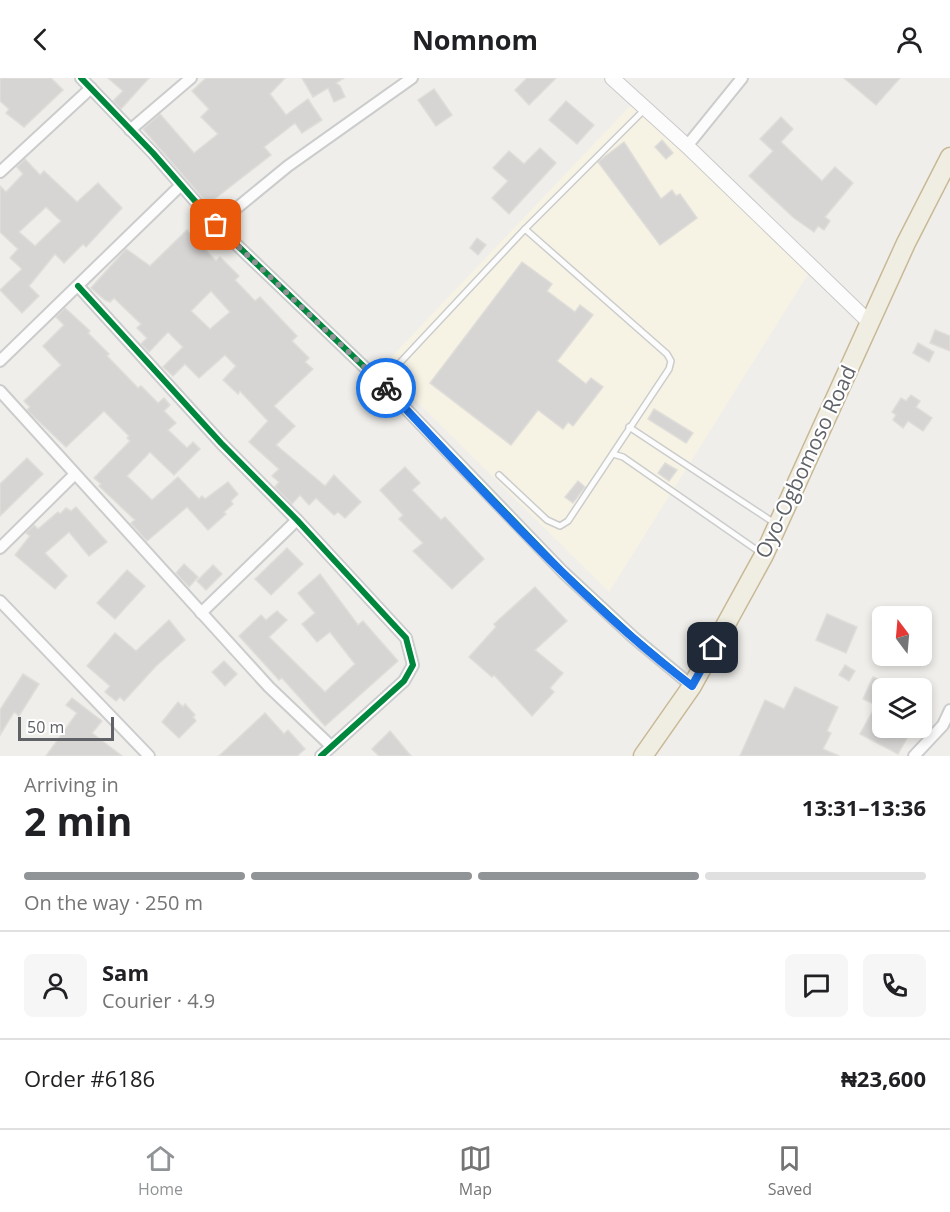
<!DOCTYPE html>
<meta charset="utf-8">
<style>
body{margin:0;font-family:"Open Sans",sans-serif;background:#f6f6f6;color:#202124;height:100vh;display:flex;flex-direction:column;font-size:22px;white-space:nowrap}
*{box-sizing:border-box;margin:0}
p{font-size:20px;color:#757577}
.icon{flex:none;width:33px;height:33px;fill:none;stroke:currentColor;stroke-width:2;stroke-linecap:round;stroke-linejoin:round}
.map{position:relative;height:678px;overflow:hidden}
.drawer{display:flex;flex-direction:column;background:#fff;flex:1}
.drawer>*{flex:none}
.needle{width:39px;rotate:344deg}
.buttons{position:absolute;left:872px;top:528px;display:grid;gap:12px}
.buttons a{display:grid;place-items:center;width:60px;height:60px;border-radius:9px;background:#fff;box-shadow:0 3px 9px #0003;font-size:30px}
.scale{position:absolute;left:18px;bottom:15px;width:96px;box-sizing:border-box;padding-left:6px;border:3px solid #5f6368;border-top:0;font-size:16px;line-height:21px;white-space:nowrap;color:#5f6368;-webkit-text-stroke:4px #fff;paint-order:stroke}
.pin{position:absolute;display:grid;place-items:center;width:51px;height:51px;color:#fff;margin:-26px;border-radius:12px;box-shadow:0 3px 9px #0006}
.courier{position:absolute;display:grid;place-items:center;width:60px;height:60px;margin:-30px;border:4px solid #1a73e8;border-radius:50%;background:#fff;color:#222;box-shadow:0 2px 8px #0007}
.overview em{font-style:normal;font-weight:700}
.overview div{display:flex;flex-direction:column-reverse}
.overview{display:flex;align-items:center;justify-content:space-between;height:102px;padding:0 24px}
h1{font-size:39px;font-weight:700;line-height:45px}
.bar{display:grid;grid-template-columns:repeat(4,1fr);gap:9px 6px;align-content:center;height:72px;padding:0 24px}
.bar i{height:8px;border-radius:4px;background:#e0e0e0}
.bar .current{background:#919496}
.bar p{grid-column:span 4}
.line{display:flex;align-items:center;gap:15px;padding:0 24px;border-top:2px solid #e0e0e0}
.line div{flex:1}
.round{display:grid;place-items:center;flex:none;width:63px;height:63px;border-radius:9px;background:#f6f6f6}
header{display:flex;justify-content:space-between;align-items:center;height:78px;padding:0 24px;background:#fff;font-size:27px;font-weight:700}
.menu{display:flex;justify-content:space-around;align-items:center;height:84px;border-top:2px solid #e0e0e0;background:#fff;font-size:16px;color:#757577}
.menu a{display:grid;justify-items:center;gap:3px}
.menu .current{color:#919496}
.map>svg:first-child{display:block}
.commercial{fill:#f7f3e4}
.building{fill:#d6d5d3;stroke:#deddd9;stroke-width:1.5;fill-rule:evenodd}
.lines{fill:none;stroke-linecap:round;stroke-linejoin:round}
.lane-casing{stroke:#cbcccc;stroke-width:8}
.street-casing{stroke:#cbcccc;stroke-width:14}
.secondary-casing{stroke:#cacacb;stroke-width:16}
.highway-casing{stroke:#c8b996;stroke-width:21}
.lane{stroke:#fdfcfc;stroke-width:5}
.street{stroke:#fdfcfc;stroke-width:10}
.secondary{stroke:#fdfcfc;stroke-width:14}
.highway{stroke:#f0ede3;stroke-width:18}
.cycleway-casing{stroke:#fff;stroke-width:10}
.cycleway{stroke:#00873e;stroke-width:6}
.done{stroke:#919496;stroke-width:6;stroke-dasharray:0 10.8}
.route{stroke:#1a73e8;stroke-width:8}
.labels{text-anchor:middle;stroke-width:4.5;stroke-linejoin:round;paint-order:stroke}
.street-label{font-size:21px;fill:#5f6368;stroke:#fff}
</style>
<header><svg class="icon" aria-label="back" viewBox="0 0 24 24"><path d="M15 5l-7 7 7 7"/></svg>Nomnom<svg class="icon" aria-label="person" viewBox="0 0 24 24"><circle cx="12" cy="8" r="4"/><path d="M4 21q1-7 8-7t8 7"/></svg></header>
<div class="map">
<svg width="950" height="678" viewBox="0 0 950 678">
<rect width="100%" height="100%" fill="#efeeea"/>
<path class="commercial" d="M632 26 810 193 609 514 382 289Z"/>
<g class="building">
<path d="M0 0H51L63 12 24 49 6 35 9 31 0 23Z"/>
<path d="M108 0H149L121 31 113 23 123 13Z"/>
<path d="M206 0H285L270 16 286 37 308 21 322 42 302 55 295 45 264 69 271 77 208 126 143 51 160 36 194 75 218 56 201 39 209 31 192 13Z"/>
<path d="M302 0H344L336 5 340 8 345 19 334 24 328 10 313 19Z"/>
<path d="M527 0H556L529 27 515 12Z"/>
<path d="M844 0H900L876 27Z"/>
<path d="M434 11 452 37 436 48 418 22Z"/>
<path d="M566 23 594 47 577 66 549 42Z"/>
<path d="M781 39 793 51 781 64 804 86 822 103 835 89 853 105 825 139 830 143 824 152 818 148 814 154 794 140 749 98 773 73 760 61Z"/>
<path d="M662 62 673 75 666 81 655 69Z"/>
<path d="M624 64 661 121 672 112 676 118 680 116 697 140 660 167 598 84Z"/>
<path d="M540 70 556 85 509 136 492 120 508 103 493 90 509 73 524 86Z"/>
<path d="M25 81 40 97 44 93 77 124 98 105 122 130 86 169 83 166 64 185 55 176 29 208 39 218 22 235 0 212 22 191 10 180 18 171 0 154V108L6 114 23 96 17 89ZM46 129 61 143 35 168 19 154Z"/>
<path d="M187 152 216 183 220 179 239 198 235 202 255 223 260 219 297 258 292 263 309 280 305 284 313 291 274 328 295 348 276 367 325 408 334 397 361 424 345 440 338 434 334 437 316 420 309 427 300 417 292 426 275 409 279 404 272 398 279 391 249 364 268 343 240 313 238 316 223 302 236 288 225 277 199 300 185 286 173 298 163 289 183 269 168 254 149 274 141 266 147 260 137 250 141 246 114 220 110 224 105 222 91 210 126 171 150 188ZM211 213 230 234 210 251 191 233Z"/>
<path d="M477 160 486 167 478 177 470 170Z"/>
<path d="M522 184 552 206 547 213 575 234 580 227 593 237 557 283 586 306 591 300 603 309 573 348 568 344 563 351 538 332 511 367 430 305Z"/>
<path d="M65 230 90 253 88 255 109 276 107 278 138 310 141 308 158 325 164 320 170 327 164 333 176 345 168 352 187 370 193 364 200 371 174 397 150 374 127 398 152 422 178 399 199 421 202 418 205 421 228 404 238 416 231 423 233 426 224 434 226 436 208 452 187 429 147 463 131 445 135 442 99 408 101 406 94 400 130 363 127 360 129 358 104 333 66 369 27 332 30 329 24 323 61 287 43 268 64 247 56 239Z"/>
<path d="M935 252 950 258V273L930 265Z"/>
<path d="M918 265 934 274 929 284 913 275Z"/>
<path d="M911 317 920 323 916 329 932 340 923 353 908 343 903 350 893 342 896 337 892 334 901 320 906 323Z"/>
<path d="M654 331 693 355 686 365 648 341Z"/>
<path d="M27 380 43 396 0 438V406Z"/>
<path d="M665 385 677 392 669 403 658 395Z"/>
<path d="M405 389 420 405 412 412 441 442 445 439 484 481 452 511 413 473 423 465 399 441 403 437 380 412Z"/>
<path d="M578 403 585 409 573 425 565 419Z"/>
<path d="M76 429 107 464 89 478 69 454 45 475 67 498 55 511 15 477 30 458 26 455 34 447 38 451 58 434 60 436 66 430 71 433Z"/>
<path d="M287 470 303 486 271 517 255 501Z"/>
<path d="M184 486 198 499 189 509 176 495Z"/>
<path d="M213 487 222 496 206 512 197 503Z"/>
<path d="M127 492 145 508 115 541 97 525Z"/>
<path d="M320 496 358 547 363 543 398 583 325 648 282 600 279 602 239 558 261 537 266 542 277 533 287 542 269 559 325 614 355 586 330 554 317 564 302 546 315 535 298 515Z"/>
<path d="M535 509 567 543 535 572 563 595 550 610 554 614 532 638 494 597 492 599 469 579 496 549 494 546Z"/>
<path d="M827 536 857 549 846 575 816 562Z"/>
<path d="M169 542 185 562 156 588 124 623 120 619 116 623 105 614 110 608 87 588 115 555 136 573Z"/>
<path d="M224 583 237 596 225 608 212 594Z"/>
<path d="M845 587 855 593 849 603 839 597Z"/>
<path d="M23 596 39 606 19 638 14 634 0 657V632Z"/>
<path d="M873 599 882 603V650H888L907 660 898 676 860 656 876 627 863 621Z"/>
<path d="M795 609 838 629 827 653 831 655 823 671 839 678H740L765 622 784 631Z"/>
<path d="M72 620 102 643 92 655 122 678H46L77 635 66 627Z"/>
<path d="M178 624 183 629 185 626 195 637 193 639 196 643 179 660 162 644Z"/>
<path d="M265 635 284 656 288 652 305 671 297 678H219Z"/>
<path d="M390 653 411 678H379L372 671Z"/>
</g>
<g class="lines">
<g class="lane-casing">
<g id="lane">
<path d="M381 305 525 151 645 31"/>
<path d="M629 349 776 446"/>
<path d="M613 376 623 379 761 475"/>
<path d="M499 397 547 442 560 448 568 443 669 291 671 283 667 276 525 151"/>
</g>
</g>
<g class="street-casing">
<g id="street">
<path d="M81 0 153 75 216 147 381 305 563 494 633 559 692 608"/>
<path d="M130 52 191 0"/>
<path d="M687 68 742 0"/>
<path d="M0 94 91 10"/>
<path d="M216 147 288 88 412 0"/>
<path d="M78 208 221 365 297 442 393 546 406 560 413 587 404 603 321 678"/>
<path d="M0 283 180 108"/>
<path d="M0 313 269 609 331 668"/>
<path d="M0 470 74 397"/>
<path d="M0 523 149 678"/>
<path d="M201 535 297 442"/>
<path d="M914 678 943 647 950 632"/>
</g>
</g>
<g class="secondary-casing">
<path id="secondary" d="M612 0 687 68 870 245"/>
</g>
<g class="highway-casing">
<path id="highway" d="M643 678 692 608 764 477 906 165 950 79"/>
</g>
<use href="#lane" class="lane"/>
<use href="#street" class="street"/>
<use href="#secondary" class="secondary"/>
<use href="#highway" class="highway"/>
<g class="cycleway-casing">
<g id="cycleway">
<path d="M81 0 153 75 216 147 381 305 563 494 633 559 692 608"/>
<path d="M78 208 221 365 297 442 393 546 406 560 413 587 404 603 321 678"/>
</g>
</g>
<use href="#cycleway" class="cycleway"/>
</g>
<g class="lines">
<path class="done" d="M216 147 386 310"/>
<path class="route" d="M386 310C481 410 582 525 692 608L713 570"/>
</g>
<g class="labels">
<g class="street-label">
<text transform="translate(806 384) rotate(-65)" y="7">Oyo-Ogbomoso Road</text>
</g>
</g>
</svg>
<div class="buttons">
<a><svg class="needle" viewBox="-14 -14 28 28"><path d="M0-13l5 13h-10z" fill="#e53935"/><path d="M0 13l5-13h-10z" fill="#757577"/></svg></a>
<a><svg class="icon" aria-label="layers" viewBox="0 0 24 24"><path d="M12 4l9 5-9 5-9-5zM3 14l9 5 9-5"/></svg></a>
</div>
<div class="scale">50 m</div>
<div class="pin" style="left:216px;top:147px;background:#ea580c"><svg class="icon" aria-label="bag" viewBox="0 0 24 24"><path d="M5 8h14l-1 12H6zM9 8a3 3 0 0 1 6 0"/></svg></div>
<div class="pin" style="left:713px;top:570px;background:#1f2937"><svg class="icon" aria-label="home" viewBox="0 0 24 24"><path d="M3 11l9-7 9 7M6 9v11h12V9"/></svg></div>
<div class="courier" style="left:386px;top:310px"><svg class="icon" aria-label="bike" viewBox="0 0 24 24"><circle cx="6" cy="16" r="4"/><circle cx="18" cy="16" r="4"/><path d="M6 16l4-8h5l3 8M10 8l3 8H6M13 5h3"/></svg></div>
</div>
<section class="drawer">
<div class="overview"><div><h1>2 min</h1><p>Arriving in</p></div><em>13:31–13:36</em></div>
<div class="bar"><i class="current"></i><i class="current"></i><i class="current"></i><i></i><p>On the way · 250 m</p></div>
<div class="line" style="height:108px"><a class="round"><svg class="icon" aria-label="person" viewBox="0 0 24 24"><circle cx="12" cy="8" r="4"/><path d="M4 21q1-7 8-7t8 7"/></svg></a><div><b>Sam</b><p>Courier · 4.9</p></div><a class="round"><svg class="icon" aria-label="chat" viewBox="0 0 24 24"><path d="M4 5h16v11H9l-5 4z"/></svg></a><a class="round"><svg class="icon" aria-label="phone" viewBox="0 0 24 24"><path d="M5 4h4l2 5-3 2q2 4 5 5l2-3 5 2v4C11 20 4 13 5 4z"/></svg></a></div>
<div class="line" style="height:78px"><div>Order #6186</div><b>₦23,600</b></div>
</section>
<nav class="menu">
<a class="current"><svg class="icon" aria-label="home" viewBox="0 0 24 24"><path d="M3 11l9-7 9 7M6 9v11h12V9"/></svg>Home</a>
<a><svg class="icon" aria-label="map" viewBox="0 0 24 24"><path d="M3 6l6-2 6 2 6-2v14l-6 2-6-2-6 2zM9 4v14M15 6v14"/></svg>Map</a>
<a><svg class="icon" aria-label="saved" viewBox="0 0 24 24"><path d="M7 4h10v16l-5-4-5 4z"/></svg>Saved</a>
</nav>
